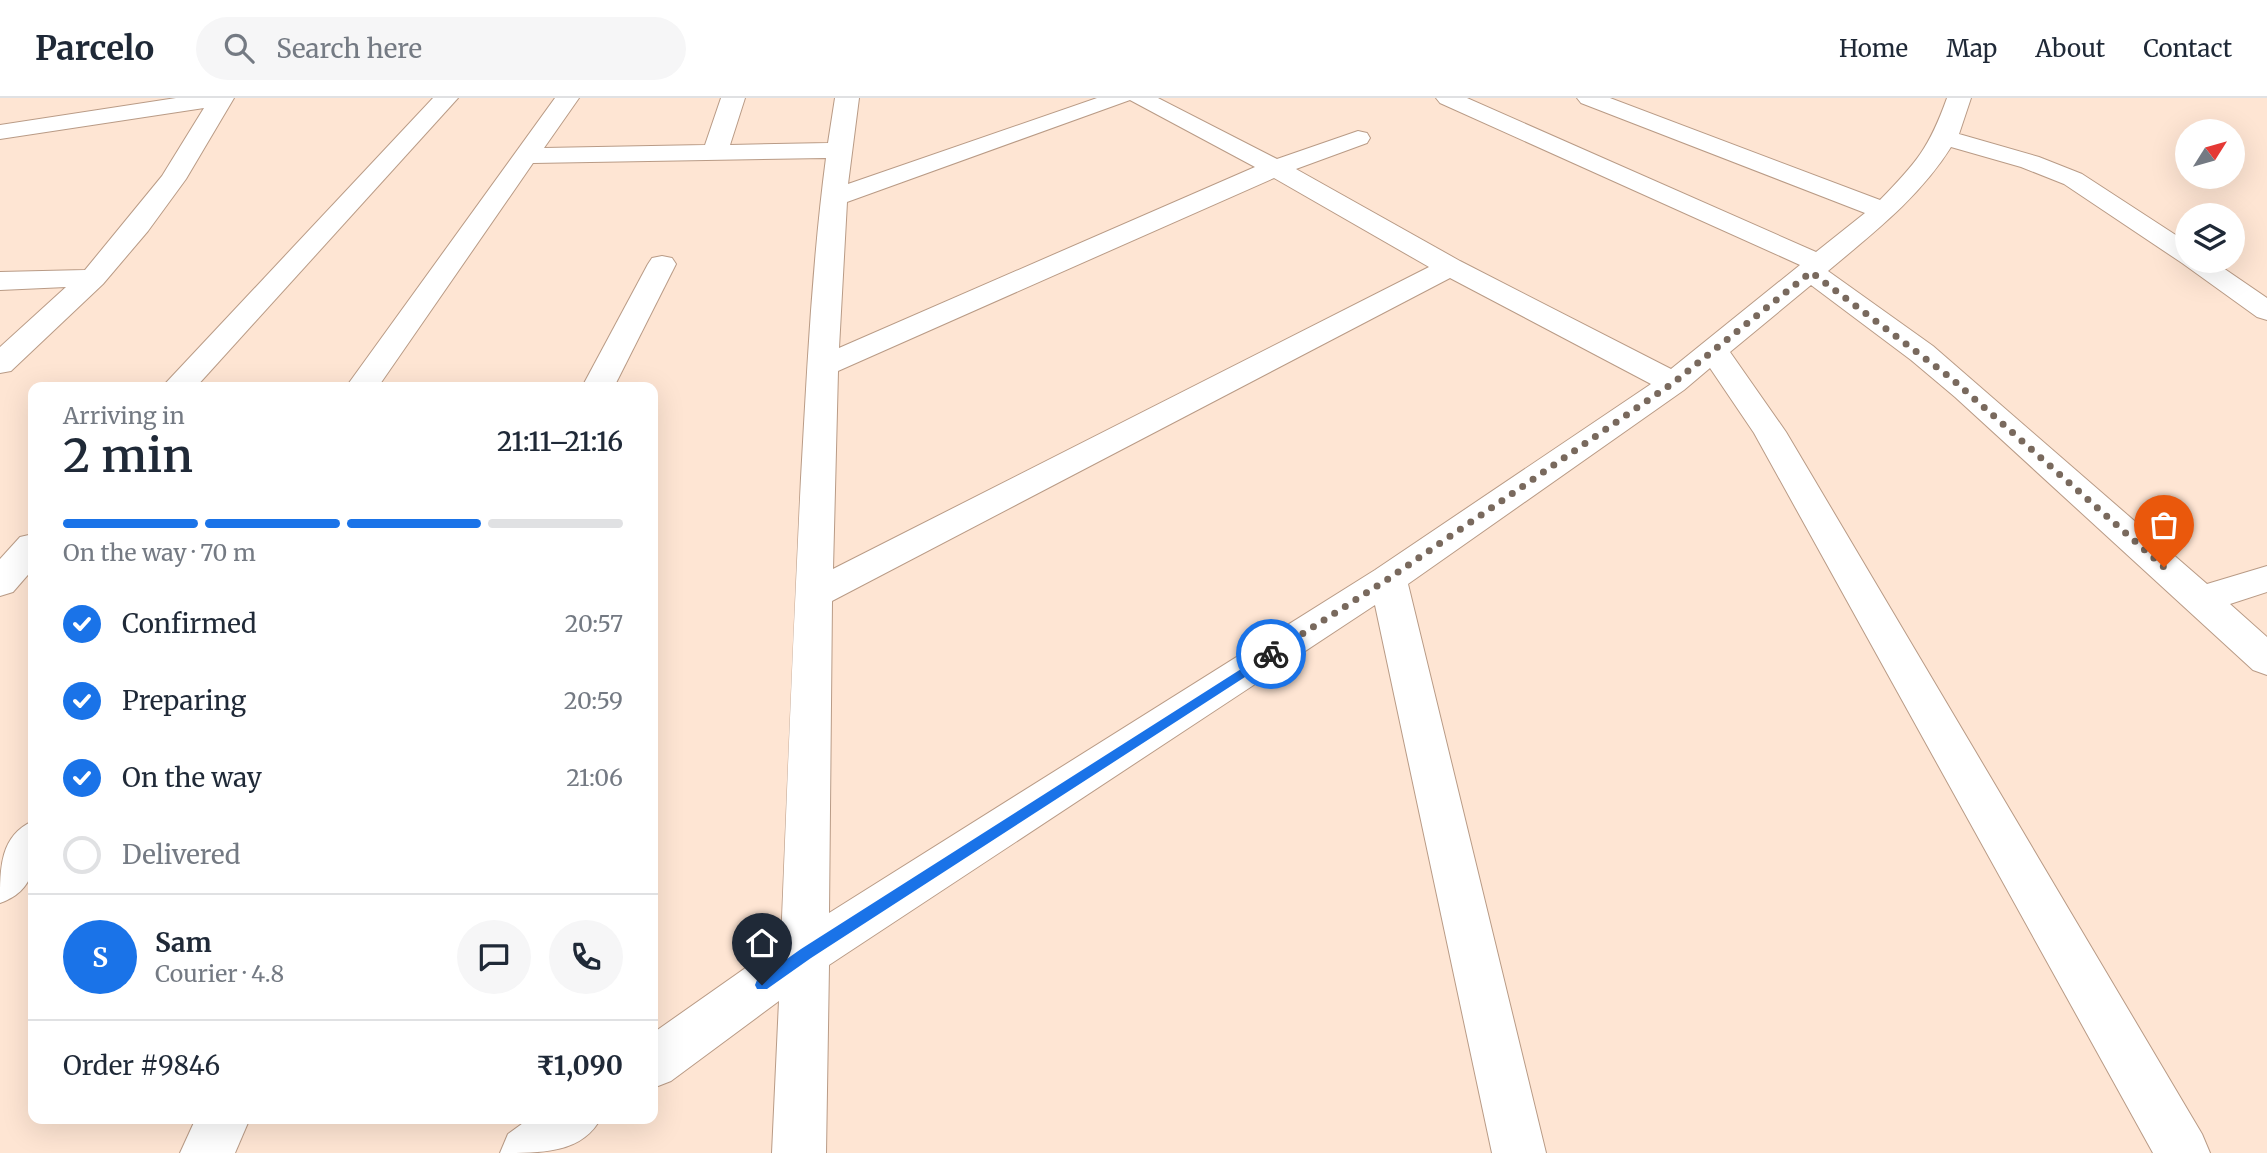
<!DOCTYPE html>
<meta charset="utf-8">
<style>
body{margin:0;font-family:Merriweather,serif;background:#f6f6f7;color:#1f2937;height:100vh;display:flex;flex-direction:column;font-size:26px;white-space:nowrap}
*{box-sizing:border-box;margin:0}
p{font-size:23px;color:#747a83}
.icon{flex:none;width:38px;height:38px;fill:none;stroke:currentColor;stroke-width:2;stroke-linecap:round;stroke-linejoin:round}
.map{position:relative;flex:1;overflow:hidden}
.details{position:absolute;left:28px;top:284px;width:630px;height:742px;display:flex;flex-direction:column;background:#fff;border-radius:14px;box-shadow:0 7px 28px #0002}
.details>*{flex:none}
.needle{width:46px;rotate:53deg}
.controls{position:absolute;left:2175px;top:21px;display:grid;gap:14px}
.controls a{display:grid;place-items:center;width:70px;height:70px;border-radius:50%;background:#fff;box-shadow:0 7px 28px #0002;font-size:35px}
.pin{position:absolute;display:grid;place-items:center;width:60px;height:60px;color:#fff;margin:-72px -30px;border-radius:50% 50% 50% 0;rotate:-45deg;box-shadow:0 0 7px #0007}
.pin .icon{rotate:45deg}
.courier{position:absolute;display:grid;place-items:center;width:70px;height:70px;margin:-35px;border:5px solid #1a73e8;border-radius:50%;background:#fff;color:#222;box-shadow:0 2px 9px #0007}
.headline em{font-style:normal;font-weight:600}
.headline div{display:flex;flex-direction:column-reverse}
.headline{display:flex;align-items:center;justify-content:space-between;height:119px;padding:0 35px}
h1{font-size:46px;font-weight:600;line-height:52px}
.bar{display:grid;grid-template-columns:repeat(4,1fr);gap:10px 7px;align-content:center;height:84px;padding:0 35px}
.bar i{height:9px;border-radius:5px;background:#e0e1e3}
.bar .active{background:#1a73e8}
.bar p{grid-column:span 4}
.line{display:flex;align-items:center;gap:18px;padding:0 35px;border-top:2px solid #e0e1e3}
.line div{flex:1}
.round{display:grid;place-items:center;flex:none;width:74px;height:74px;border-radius:37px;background:#f6f6f7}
ol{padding:0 35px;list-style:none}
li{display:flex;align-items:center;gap:21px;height:77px}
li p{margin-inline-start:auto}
li .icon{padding:7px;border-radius:50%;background:#1a73e8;color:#fff;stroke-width:4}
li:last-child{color:#747a83}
li i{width:38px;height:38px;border:4px solid #e0e1e3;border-radius:50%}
header{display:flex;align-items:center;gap:42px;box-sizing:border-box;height:98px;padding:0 35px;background:#fff;border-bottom:2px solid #e0e1e3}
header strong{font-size:33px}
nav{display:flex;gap:38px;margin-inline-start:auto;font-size:24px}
.search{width:490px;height:63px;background:#f6f6f7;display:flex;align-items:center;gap:18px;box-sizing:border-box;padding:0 24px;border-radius:38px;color:#747a83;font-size:26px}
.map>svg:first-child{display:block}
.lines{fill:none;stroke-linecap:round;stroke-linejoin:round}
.minor-casing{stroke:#b99b86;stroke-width:2}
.minor{fill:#fff;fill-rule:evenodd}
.route{fill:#1a73e8}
.done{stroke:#79695d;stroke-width:7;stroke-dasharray:0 12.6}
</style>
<header>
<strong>Parcelo</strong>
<div class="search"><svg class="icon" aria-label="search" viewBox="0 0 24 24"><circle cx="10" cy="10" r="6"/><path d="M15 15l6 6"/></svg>Search here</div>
<nav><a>Home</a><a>Map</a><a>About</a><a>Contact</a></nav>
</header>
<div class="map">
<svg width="2267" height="1055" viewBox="0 0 2267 1055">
<rect width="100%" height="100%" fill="#fee5d3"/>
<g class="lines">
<g class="minor-casing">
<g id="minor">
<path d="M176 0H234L186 81 148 133 103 186 11 273 0 275V249L66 189 0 192V174L85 172 162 78 204 10 0 41V27Z"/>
<path d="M433 0H458L196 289H162Z"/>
<path d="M555 0H579L544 50 705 47 721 0H745L730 47 828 45 835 0H859L848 86 1097 0H1158L1277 61 1358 33 1367 35 1370 40 1367 45 1296 71 1460 163 1671 271 1800 167 1440 5 1436 0H1467L1816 154 1865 115 1581 5 1577 0H1610L1880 102C1917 64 1929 50 1947 0H1971L1959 36 2039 59 2082 76 2188 145V163H2213L2267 200V222L2257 219 2182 165 2064 86 2021 69 1951 49C1919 100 1873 135 1828 173L1933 248 2207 486 2267 468V494L2230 506 2267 539V577L2253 572 1955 299 1911 262 1811 187 1730 254 1786 334 2202 1036 2210 1055H2153L1754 335 1710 270 1684 292 1408 486 1546 1055H1492L1375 507 829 867 826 1055H772L779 903 671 983 653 990V935L781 845C787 690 793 535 801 380 807 273 812 166 826 60L533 65 378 289H346ZM1130 2 1255 69 839 250 847 104ZM1274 80 1429 169 833 471 838 273ZM1450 180 1651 286 1375 472 829 815 832 503Z"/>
<path d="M662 158 672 160 676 166 614 289H582L648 166 652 160Z"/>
<path d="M33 436V471L13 494 0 498V461L20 439Z"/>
<path d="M33 723C35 759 40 791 0 805 0 769 0 738 33 723Z"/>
<path d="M196 1020H250L235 1055H180Z"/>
<path d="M530 1020H601C582 1055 544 1055 500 1055L508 1036Z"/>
</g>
</g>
<use href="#minor" class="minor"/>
</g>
<path class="route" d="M1271 552 1277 556 1276 559 811 860 767 891H757L755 887 757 882 801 851Z"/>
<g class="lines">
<path class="done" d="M1271 556 1388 481 1673 285 1811 174 1951 280 2164 469"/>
</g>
</svg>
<div class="controls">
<a><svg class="needle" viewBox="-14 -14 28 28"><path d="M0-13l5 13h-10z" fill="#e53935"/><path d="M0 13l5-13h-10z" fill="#747a83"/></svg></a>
<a><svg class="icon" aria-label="layers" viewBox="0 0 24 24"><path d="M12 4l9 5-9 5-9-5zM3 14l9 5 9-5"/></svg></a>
</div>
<div class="pin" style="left:2164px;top:469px;background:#ea580c"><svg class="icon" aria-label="bag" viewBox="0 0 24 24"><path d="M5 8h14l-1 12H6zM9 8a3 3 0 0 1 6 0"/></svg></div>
<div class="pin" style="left:762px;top:887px;background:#1f2937"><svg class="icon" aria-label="home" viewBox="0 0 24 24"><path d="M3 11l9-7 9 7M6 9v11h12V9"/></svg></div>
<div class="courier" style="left:1271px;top:556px"><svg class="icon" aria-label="bike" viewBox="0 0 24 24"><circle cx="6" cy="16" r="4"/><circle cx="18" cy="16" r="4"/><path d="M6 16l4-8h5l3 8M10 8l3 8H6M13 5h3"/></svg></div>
<section class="details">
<div class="headline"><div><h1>2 min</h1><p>Arriving in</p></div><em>21:11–21:16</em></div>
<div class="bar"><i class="active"></i><i class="active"></i><i class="active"></i><i></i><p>On the way · 70 m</p></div>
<ol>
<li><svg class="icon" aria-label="check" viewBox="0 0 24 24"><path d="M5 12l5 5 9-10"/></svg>Confirmed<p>20:57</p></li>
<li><svg class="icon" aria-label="check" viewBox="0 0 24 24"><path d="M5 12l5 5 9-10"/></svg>Preparing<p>20:59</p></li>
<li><svg class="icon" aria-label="check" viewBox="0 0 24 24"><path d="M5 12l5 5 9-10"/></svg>On the way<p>21:06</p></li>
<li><i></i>Delivered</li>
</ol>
<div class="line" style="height:126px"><b class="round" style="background:#1a73e8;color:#fff">S</b><div><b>Sam</b><p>Courier · 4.8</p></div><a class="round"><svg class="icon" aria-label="chat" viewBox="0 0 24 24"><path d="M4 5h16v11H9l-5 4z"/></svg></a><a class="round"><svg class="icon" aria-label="phone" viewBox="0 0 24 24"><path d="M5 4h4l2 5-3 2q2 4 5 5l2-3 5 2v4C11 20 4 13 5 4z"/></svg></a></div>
<div class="line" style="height:91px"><div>Order #9846</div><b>₹1,090</b></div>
</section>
</div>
